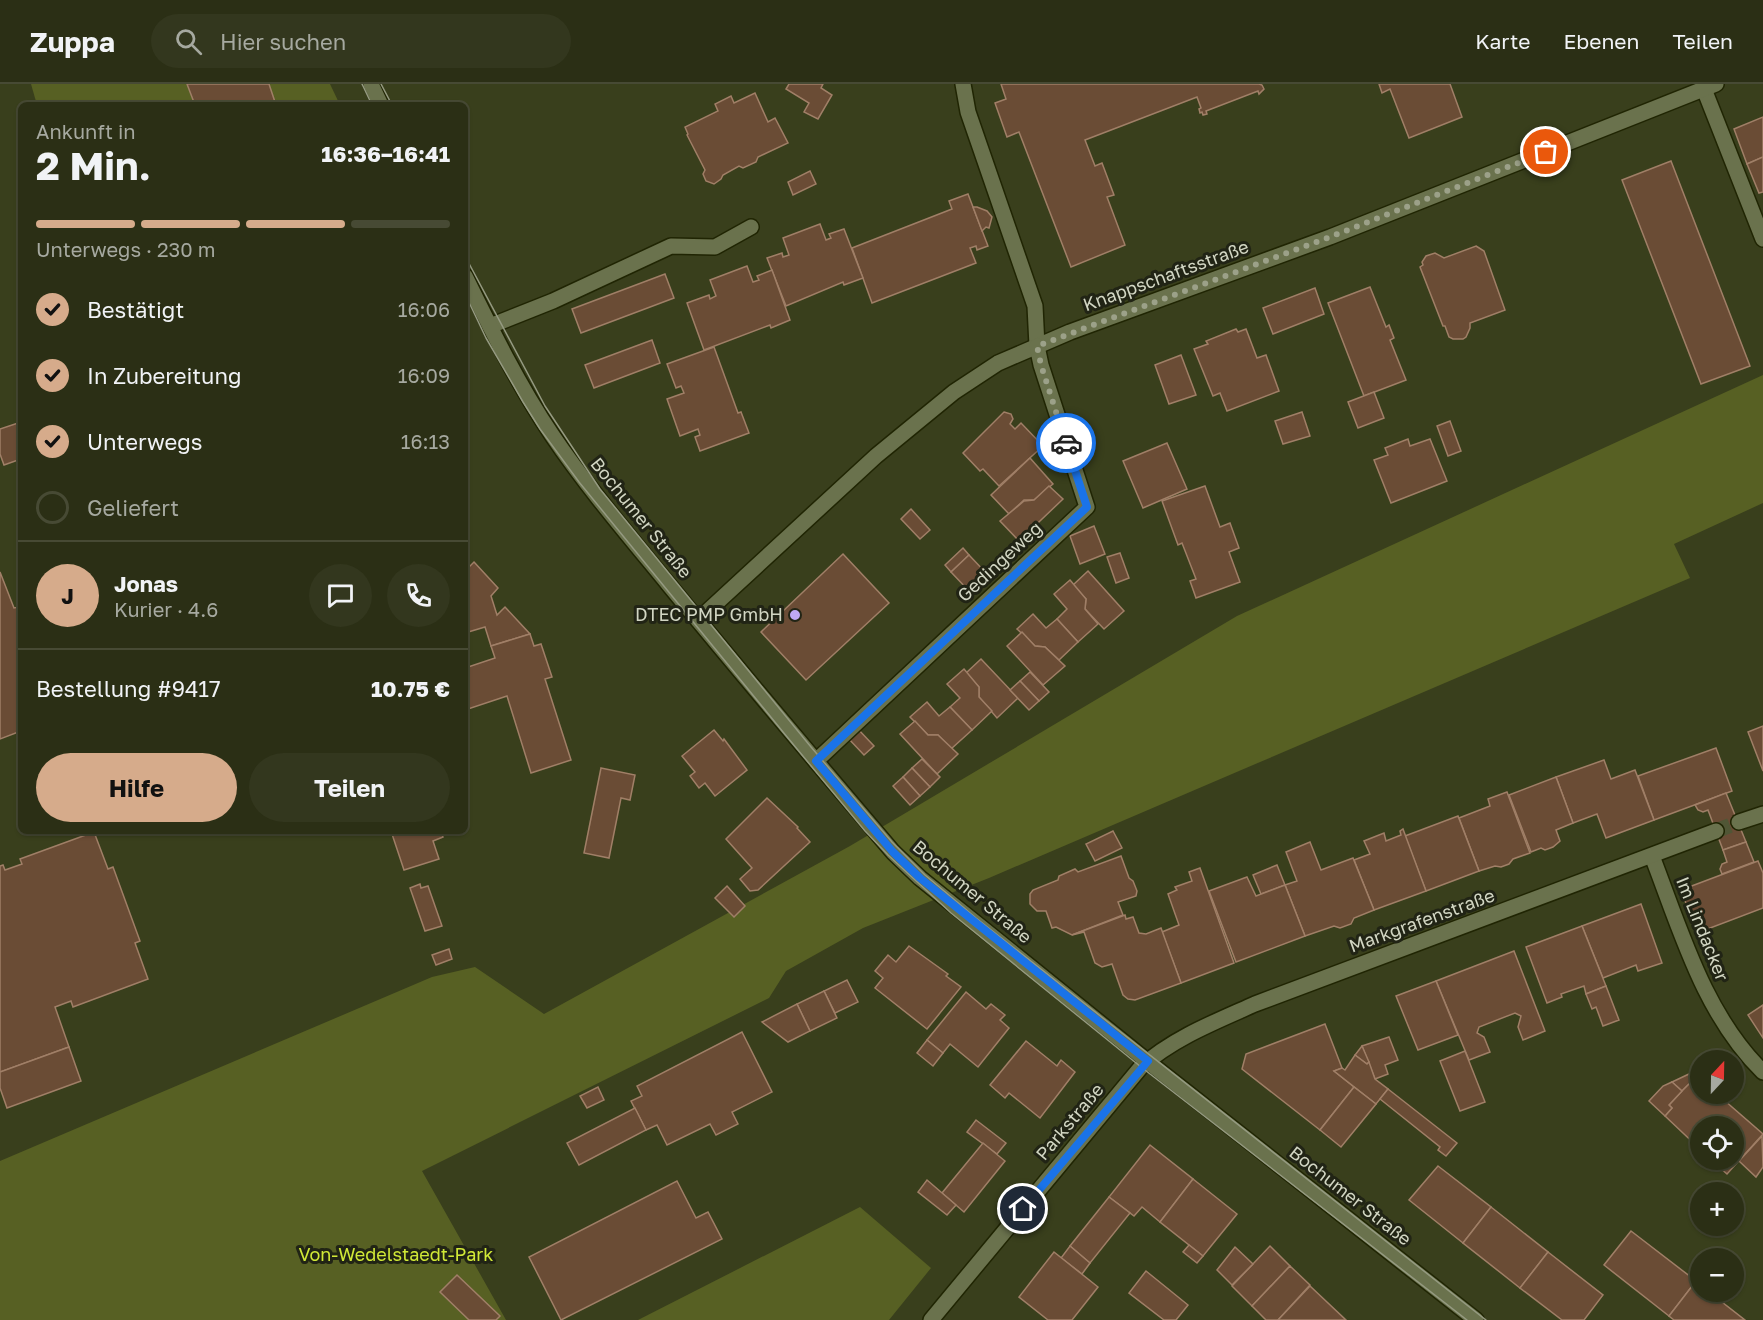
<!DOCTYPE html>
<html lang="de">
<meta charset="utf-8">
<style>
body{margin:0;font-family:"Golos Text",sans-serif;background:#33371e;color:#f1f3f6;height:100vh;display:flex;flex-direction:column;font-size:22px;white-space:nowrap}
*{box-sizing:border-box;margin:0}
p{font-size:20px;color:#a6a9a0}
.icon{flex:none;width:33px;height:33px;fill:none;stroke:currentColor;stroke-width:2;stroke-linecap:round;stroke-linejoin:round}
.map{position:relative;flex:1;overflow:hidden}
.side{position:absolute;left:18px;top:18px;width:450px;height:732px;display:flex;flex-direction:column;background:#2b2f15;border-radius:9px;box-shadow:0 2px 4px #0004,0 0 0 2px #474a34}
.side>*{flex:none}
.needle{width:39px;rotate:22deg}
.tools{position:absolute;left:1690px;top:966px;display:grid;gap:12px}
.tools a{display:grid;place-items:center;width:54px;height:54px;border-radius:50%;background:#2b2f15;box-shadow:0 2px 4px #0004,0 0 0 2px #474a34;font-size:30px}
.pin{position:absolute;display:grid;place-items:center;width:51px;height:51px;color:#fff;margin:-26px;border:3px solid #fff;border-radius:50%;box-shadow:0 2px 6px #0007}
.courier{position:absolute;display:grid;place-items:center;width:60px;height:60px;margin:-30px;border:4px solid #1a73e8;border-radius:50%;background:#fff;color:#222;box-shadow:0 2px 8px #0007}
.headline em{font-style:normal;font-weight:700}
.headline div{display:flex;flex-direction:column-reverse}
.headline{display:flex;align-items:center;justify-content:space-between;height:102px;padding:0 18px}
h1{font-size:39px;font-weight:700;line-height:45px}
.bar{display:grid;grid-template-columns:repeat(4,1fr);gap:9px 6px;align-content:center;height:72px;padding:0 18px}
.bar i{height:8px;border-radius:4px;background:#474a34}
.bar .current{background:#d6ab8b}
.bar p{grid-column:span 4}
.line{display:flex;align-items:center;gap:15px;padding:0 18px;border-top:2px solid #474a34}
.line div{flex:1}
.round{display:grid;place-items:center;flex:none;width:63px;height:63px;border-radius:32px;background:#33371e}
ol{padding:0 18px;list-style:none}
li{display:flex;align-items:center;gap:18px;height:66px}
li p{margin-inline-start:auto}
li .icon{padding:6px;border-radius:50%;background:#d6ab8b;color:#111;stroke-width:4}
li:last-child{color:#a6a9a0}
li i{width:33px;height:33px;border:3px solid #474a34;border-radius:50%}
.primary-button{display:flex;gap:12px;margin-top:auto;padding:12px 18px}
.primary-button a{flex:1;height:69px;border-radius:36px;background:#d6ab8b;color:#111;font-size:24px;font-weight:700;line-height:69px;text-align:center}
.primary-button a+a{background:#33371e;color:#f1f3f6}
header{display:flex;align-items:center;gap:36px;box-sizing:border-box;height:84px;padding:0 30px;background:#2b2f15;border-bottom:2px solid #474a34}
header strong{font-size:28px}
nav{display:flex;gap:33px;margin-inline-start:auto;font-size:21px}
.search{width:420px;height:54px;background:#33371e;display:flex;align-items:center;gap:15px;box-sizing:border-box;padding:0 21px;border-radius:33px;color:#a6a9a0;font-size:22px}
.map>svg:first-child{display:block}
.green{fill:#576023}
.building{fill:#6a4c35;stroke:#a07f67;stroke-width:1.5}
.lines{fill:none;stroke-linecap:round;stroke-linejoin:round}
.street-tunnel{stroke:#505635;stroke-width:15;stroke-dasharray:15 8;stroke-linecap:butt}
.lane-casing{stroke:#202503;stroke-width:18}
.street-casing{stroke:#202503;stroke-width:18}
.secondary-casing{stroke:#202503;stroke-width:18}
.lane{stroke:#6a724d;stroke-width:15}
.street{stroke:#6a724d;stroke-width:15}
.secondary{stroke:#6a724d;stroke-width:15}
.tram{stroke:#959a81;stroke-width:1.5}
.done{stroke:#9ca189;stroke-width:6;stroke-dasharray:0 10.8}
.route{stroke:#1a73e8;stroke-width:8}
.poi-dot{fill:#bfa9f4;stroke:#212415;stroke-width:2}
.labels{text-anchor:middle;stroke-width:6;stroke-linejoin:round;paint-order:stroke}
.street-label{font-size:18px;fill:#d2d6c3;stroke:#212415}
.poi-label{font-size:18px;fill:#d2d6c3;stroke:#212415;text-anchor:end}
.park-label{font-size:18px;fill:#d1e937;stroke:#212415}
</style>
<header>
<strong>Zuppa</strong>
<div class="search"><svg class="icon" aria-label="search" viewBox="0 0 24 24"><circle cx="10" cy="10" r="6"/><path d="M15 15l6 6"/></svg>Hier suchen</div>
<nav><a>Karte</a><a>Ebenen</a><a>Teilen</a></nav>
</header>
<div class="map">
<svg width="1763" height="1236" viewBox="0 0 1763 1236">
<rect width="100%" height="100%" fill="#393f1c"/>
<g class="green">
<path d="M31 0H330L340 21H37Z"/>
<path d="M1763 291V419L1674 460 1690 494 989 794 863 844 786 887 769 914 422 1087 506 1236H0V1077L432 893 475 883 544 930 850 762 1237 532Z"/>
<path d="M860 1123 931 1184 889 1236H638Z"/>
</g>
<g class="building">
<path d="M187 0H269L276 21H195Z"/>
<path d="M789 0H823L821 4 832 11 818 35 804 28 809 19 786 5Z"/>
<path d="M1001 0H1259L1262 1 1264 5 1259 10 1258 7 1206 27 1207 30 1203 31 1202 28 1200 29 1199 25 1201 24 1197 13 1085 56 1095 82 1102 79 1114 111 1107 113 1125 161 1071 183 1019 48 1007 53 995 19 1006 15Z"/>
<path d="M1379 0H1450L1462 33 1409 54 1390 5 1382 9Z"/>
<path d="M755 9 768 38 775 34 788 59 758 73 756 78 743 84 739 82 723 91 721 95 714 100 706 97 703 90 705 86 687 51 688 50 685 43 718 27 715 20 731 12 734 19Z"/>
<path d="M1763 33V73L1747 80 1734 45Z"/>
<path d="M1763 73V108L1759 109 1747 80Z"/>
<path d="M1671 77 1750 282 1701 300 1622 96Z"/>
<path d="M810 87 816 100 793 111 788 98Z"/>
<path d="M968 110 988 162 977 166 976 162 970 164 976 179 872 219 852 164 952 125 949 117Z"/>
<path d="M973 123H977L987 127 992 133 989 144 986 143 982 147Z"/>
<path d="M820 140 826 156 831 154 829 150 844 145 863 194 844 201 843 198 786 222 767 174 782 169 783 173 789 171 783 154Z"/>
<path d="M1476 162 1484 167 1505 226 1470 239V244L1466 253 1463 255H1453L1449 253 1445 242H1443L1420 183 1423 181 1422 178 1426 172 1435 169 1444 174Z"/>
<path d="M747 182 753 198 759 196 757 192 772 186 790 236 771 244 770 241 704 266 687 219 709 211 710 215 716 212 710 196Z"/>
<path d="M665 190 674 214 581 249 572 225Z"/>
<path d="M1370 203 1386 243 1389 241 1394 254 1390 256 1406 296 1364 312 1328 219Z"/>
<path d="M1315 204 1324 230 1273 250 1263 224Z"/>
<path d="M1236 245 1238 248 1246 245 1257 274 1266 271 1279 307 1227 327 1220 309 1213 312 1194 265 1208 260 1206 257Z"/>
<path d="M652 256 660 279 594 304 585 281Z"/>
<path d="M714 263 738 329 741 328 749 349 700 367 695 353 700 351 698 345 680 352 667 315 684 309 681 302 676 304 667 280Z"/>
<path d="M1181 271 1196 311 1169 320 1155 281Z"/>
<path d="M1374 308 1384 334 1358 344 1348 318Z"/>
<path d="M1004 328 1011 330 1013 335 1010 340 1015 345 1021 339 1043 362 999 402 983 385 980 387 963 369Z"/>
<path d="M1302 328 1310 352 1283 360 1275 337Z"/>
<path d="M1450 337 1461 367 1448 372 1437 342Z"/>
<path d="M21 338V375L4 381 0 370V345Z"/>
<path d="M1408 355 1410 362 1430 355 1447 397 1391 419 1374 376 1388 371 1385 364Z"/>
<path d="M1167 359 1187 405 1143 424 1123 377Z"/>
<path d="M1030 374 1053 400 1034 416H1024L1009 430 991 411Z"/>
<path d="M1049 402 1063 415 1019 457 1000 437 1024 417 1034 416Z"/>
<path d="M1205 402 1220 443 1230 439 1239 464 1229 468 1240 498 1196 514 1190 497 1196 495 1182 459 1178 461 1162 417Z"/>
<path d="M911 425 930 446 920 455 901 435Z"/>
<path d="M1094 442 1105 470 1080 480 1070 452Z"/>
<path d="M963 464 969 471 951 488 945 481Z"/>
<path d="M1120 469 1129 494 1116 499 1107 473Z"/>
<path d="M843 470 889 519 806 596 761 548Z"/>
<path d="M969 471 986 489 968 506 951 488Z"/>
<path d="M474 478 498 504 491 512 497 531 505 523 530 550 491 562 485 543 465 549V487Z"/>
<path d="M1088 487 1124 527 1104 545 1085 525 1086 515 1073 501Z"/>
<path d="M0 488 14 524 19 523 21 529V647L0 655Z"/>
<path d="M1070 496 1086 515 1085 525 1098 540 1078 558 1057 535 1067 525 1054 510Z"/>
<path d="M1033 530 1046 544 1057 535 1078 558 1059 576 1045 563 1035 562 1017 545Z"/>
<path d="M1022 548 1035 562 1045 563 1065 582 1043 601 1007 562Z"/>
<path d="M530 550 534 562 541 560 552 593 545 595 571 676 531 689 507 612 465 626V584L495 574 491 562Z"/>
<path d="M981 575 1018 614 997 634 979 613V603L966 589Z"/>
<path d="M964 585 979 603V613L992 627 972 646 950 623 960 614 947 600Z"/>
<path d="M1030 588 1049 608 1039 617 1020 597Z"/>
<path d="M1020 597 1039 617 1029 626 1010 606Z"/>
<path d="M927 618 939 632 950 623 972 646 951 665 938 651H928L910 633Z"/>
<path d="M915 637 928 651H938L958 670 937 690 900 650Z"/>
<path d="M1763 642V687L1748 648Z"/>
<path d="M856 643 874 662 864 671 847 653Z"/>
<path d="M714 646 723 657 724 655 747 686 715 712 705 699 699 704 690 692 695 688 682 672Z"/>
<path d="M1716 664 1732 707 1654 736 1638 692Z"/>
<path d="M922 675 940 693 930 703 912 684Z"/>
<path d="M1604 676 1611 695 1635 686 1654 736 1606 754 1597 730 1573 739 1556 693Z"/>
<path d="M601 684 635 691 630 716 621 714 609 774 584 769Z"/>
<path d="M912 684 930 703 920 712 903 693Z"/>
<path d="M903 693 920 712 910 721 893 702Z"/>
<path d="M1556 693 1573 739 1556 746 1560 757 1553 763 1545 766 1541 764 1531 768 1509 711Z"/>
<path d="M1507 708 1530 769 1513 775 1509 780 1501 783 1495 782 1479 787 1459 734 1490 722 1488 715Z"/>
<path d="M1726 709 1746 758 1723 766 1708 726 1703 728 1698 726 1695 721Z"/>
<path d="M767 714 798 743 797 744 810 758 758 806 750 807 740 795 752 784 726 755Z"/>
<path d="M1458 732 1479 787 1426 807 1405 752Z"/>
<path d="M1403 745 1426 807 1374 826 1354 776 1370 770 1364 757 1384 749 1386 757 1401 751 1400 747Z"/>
<path d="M391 747H441L443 753 433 757 439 775 404 786Z"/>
<path d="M1113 747 1122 764 1095 777 1086 760Z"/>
<path d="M94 748 108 785 113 783 140 857 135 859 148 895 73 923 71 917 55 923 69 963 0 988V782L3 781 5 786 22 780 20 775Z"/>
<path d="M1310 758 1321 786 1353 774 1374 826 1354 834 1351 840 1340 844 1334 842 1305 852 1285 801 1297 797 1286 768Z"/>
<path d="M1746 758 1754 778 1722 790 1720 785 1722 780 1727 778 1723 766Z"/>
<path d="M1121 772 1129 794 1133 797 1137 807 1136 812 1118 818 1123 831 1072 851 1056 843 1052 844 1046 827H1037L1030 820V810L1033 806 1058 796 1059 792 1075 785 1078 788Z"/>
<path d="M1758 777 1763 789V824L1697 849 1681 806Z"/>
<path d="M1277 781 1285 801 1261 810 1253 791Z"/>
<path d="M1200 784 1234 879 1181 899 1162 848 1179 841 1168 810 1177 806 1175 803 1192 797 1189 788Z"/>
<path d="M1247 793 1256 812 1285 801 1305 852 1236 878 1209 807Z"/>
<path d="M420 800 421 804 428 802 442 842 425 847 410 804Z"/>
<path d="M727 802 745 822 734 833 715 814Z"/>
<path d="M1641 820 1662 879 1638 887 1636 881 1603 894 1582 842Z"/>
<path d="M1125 831 1126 835 1133 833 1139 849 1146 850 1161 844 1181 899 1135 916 1128 915 1123 911 1112 880 1102 883 1095 879 1084 848 1072 851Z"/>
<path d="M1582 842 1606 902 1586 910 1584 902 1561 910 1562 913 1547 919 1526 863Z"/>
<path d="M909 862 948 890 946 892 961 903 927 945 875 904 883 894 875 887 888 871 896 878Z"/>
<path d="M449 865 452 875 436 881 432 871Z"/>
<path d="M1514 867 1545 947 1523 956 1518 943 1521 932 1515 929 1479 943 1477 949 1484 953 1490 968 1469 976 1436 897Z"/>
<path d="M847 896 858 918 835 929 824 907Z"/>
<path d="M1436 897 1458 951 1418 966 1396 912Z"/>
<path d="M1606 902 1619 936 1603 942 1596 923 1592 925 1586 910Z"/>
<path d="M824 907 837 934 810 947 797 920Z"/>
<path d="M966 908 986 925 991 920 1005 931 1000 936 1009 944 978 983 950 960 943 969 927 956Z"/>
<path d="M797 920 810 947 788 958 762 938Z"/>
<path d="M1763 921V954L1748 931Z"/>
<path d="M1325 940 1342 984 1334 987 1354 1003 1320 1046 1242 985 1246 970Z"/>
<path d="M742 948 772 1008 732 1028 738 1040 716 1051 710 1040 667 1061 657 1041 646 1046 631 1017 642 1012 637 1002Z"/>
<path d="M1389 953 1398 976 1385 981 1388 990 1375 995 1362 962Z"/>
<path d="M927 956 943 969 933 982 917 969Z"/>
<path d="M1026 957 1057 982 1061 976 1075 988 1040 1034 1009 1009 1005 1014 990 1001Z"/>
<path d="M1362 962 1369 978 1367 980 1355 971Z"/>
<path d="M69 963 81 997 7 1024 0 1004V988Z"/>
<path d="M1465 967 1485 1018 1460 1027 1440 977Z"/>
<path d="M1355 971 1367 980 1369 978 1375 995 1388 1005 1376 1020 1334 987 1342 984 1345 986Z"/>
<path d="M1689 990 1696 997 1692 1001 1690 999 1682 1007 1672 998Z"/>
<path d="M1699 993 1701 1010H1717L1763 1050 1727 1090 1711 1076H1734V1042H1701V1066L1665 1032 1672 1024 1669 1021 1682 1007 1690 999 1692 1001Z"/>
<path d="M1672 998 1682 1007 1669 1021 1672 1024 1665 1032 1649 1017 1663 1002Z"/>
<path d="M598 1003 604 1016 587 1024 580 1012Z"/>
<path d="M1354 1003 1376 1020 1341 1063 1320 1046Z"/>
<path d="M1388 1005 1457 1059 1446 1072 1438 1066 1440 1063 1380 1015Z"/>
<path d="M635 1024 646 1046 579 1081 567 1059Z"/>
<path d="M976 1036 1006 1059 997 1070 967 1048Z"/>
<path d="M1762 1052 1763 1083 1756 1093 1739 1077Z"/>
<path d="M983 1059 1005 1077 964 1128 942 1109Z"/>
<path d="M1150 1061 1193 1095 1160 1138 1142 1123 1134 1132 1109 1113Z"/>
<path d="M1438 1082 1491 1123 1463 1159 1409 1116Z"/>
<path d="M1193 1095 1237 1130 1203 1172 1160 1138Z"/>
<path d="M927 1096 956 1121 947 1131 918 1108Z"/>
<path d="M677 1097 696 1134 708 1128 722 1155 561 1236 529 1173Z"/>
<path d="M1109 1113 1130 1129 1090 1179 1070 1162Z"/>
<path d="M1491 1123 1548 1168 1520 1204 1463 1159Z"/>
<path d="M1631 1147 1696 1197 1669 1232 1604 1181Z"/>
<path d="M1189 1161 1203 1172 1197 1179 1183 1168Z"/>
<path d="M1070 1162 1090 1179 1082 1190 1061 1174Z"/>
<path d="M1270 1162 1290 1182 1252 1222 1232 1202Z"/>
<path d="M1235 1163 1253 1180 1232 1201 1217 1186Z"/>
<path d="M1054 1168 1098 1203 1072 1236H1048L1019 1213Z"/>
<path d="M1548 1168 1603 1211 1584 1236H1562L1520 1204Z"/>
<path d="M1290 1182 1310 1201 1278 1236H1266L1252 1222Z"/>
<path d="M1146 1187 1188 1221 1176 1236H1164L1129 1209Z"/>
<path d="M457 1191 500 1232 496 1236H469L440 1208Z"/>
<path d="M1696 1197 1701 1201V1208H1709L1745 1236H1674L1669 1232Z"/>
<path d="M1310 1202 1346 1236H1278Z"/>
</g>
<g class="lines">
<path class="street-tunnel" d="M1716 747 1739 738"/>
<g class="lane-casing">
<g id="lane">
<path d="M963 0 968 28 1035 222 1037 262"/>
<path d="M1704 5 1763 155"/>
<path d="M490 242 553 217 671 162 715 163 751 143"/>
</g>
</g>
<g class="street-casing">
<g id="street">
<path d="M698 536 876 372 954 308 998 279 1070 248 1330 153 1716 0"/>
<path d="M816 677 1087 423 1041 281 1037 262"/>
<path d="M1739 738 1763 730"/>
<path d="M1652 772C1681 847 1704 930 1763 988"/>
<path d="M931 1236 1141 983C1173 954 1217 937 1255 920L1716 747"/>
</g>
</g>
<g class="secondary-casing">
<g id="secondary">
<path d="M371 0 381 21"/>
<path d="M465 192C492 247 518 300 552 351 587 403 629 452 669 501 743 591 818 680 893 768L920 794 1147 977 1476 1236"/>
</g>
</g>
<use href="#lane" class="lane"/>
<use href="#street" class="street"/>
<use href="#secondary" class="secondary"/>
<g class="tram">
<path d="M362 0 372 21"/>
<path d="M381 0 392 21"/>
<path d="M465 172 545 322 600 405 811 663 892 758 925 791 976 834 1486 1236"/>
<path d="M465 210 486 254 523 318 540 345 579 398 783 648 865 747 888 771 951 829 1141 983 1467 1236"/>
</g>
</g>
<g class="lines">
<path class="done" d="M1066 359 1041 281 1037 262 1330 153 1546 68"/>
<path class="route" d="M1023 1125 1148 977 920 794 893 768 816 677 1087 423 1066 359"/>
</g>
<circle class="poi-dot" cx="795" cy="531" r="6"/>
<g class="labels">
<g class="street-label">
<text transform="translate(1166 192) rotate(-20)" y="6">Knappschaftsstraße</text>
<text transform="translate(641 434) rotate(51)" y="6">Bochumer Straße</text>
<text transform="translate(1000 478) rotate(-43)" y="6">Gedingeweg</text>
<text transform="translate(972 808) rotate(40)" y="6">Bochumer Straße</text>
<text transform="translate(1422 837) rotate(-20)" y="6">Markgrafenstraße</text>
<text transform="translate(1702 845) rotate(68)" y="6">Im Lindacker</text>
<text transform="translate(1070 1038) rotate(-50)" y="6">Parkstraße</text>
<text transform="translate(1350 1112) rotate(38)" y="6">Bochumer Straße</text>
</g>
<g class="poi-label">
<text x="783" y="537">DTEC PMP GmbH</text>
</g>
<g class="park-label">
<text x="396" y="1177">Von-Wedelstaedt-Park</text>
</g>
</g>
</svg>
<div class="tools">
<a><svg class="needle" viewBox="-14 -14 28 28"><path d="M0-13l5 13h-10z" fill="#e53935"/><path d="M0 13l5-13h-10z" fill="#a6a9a0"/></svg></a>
<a><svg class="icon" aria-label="locate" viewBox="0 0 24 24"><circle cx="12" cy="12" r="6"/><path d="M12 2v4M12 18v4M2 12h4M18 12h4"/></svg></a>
<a>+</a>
<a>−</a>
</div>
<div class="pin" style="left:1546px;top:68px;background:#ea580c"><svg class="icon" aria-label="bag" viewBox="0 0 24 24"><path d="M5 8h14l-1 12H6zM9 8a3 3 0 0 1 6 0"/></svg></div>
<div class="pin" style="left:1023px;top:1125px;background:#1f2937"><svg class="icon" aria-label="home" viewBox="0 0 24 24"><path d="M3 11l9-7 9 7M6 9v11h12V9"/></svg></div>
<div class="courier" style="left:1066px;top:359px"><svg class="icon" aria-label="car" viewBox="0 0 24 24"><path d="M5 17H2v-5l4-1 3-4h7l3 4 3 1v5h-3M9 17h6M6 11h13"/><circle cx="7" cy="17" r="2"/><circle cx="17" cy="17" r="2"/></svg></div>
<section class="side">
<div class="headline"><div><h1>2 Min.</h1><p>Ankunft in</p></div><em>16:36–16:41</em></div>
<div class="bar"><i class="current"></i><i class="current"></i><i class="current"></i><i></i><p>Unterwegs · 230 m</p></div>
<ol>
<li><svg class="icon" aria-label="check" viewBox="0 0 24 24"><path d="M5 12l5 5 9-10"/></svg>Bestätigt<p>16:06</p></li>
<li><svg class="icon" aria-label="check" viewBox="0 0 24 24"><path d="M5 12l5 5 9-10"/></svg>In Zubereitung<p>16:09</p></li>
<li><svg class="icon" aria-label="check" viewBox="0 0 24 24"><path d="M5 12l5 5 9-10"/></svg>Unterwegs<p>16:13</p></li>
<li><i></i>Geliefert</li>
</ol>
<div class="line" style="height:108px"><b class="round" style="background:#d6ab8b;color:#111">J</b><div><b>Jonas</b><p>Kurier · 4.6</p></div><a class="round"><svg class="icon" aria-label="chat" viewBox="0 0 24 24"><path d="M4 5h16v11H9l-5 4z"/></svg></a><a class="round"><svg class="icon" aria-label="phone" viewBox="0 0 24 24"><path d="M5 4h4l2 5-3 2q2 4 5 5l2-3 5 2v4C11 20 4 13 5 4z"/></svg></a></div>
<div class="line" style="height:78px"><div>Bestellung #9417</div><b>10.75 €</b></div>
<div class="primary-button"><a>Hilfe</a><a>Teilen</a></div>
</section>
</div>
